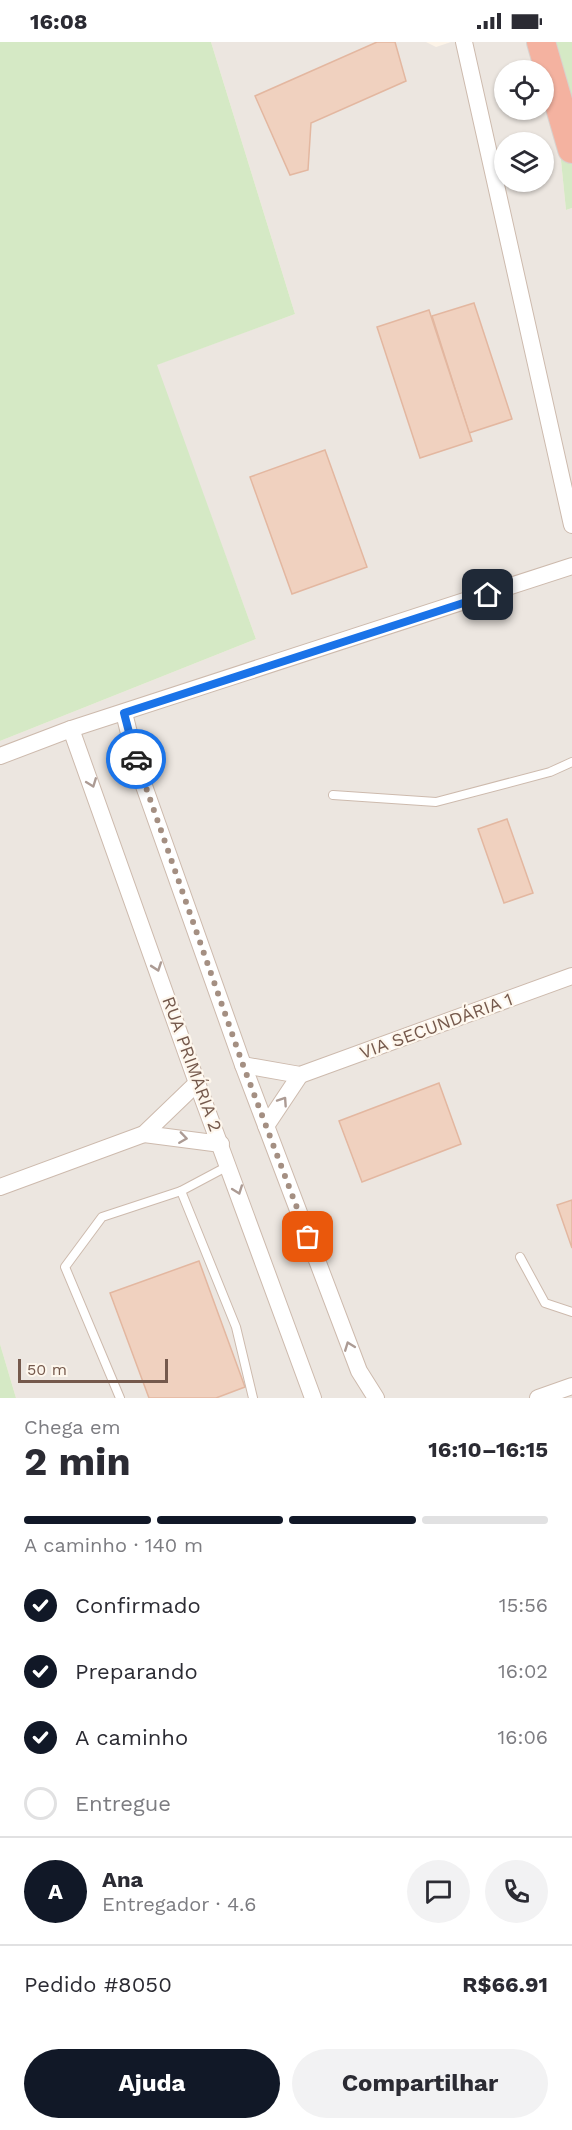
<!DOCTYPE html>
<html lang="pt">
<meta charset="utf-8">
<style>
body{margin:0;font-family:"Work Sans",sans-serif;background:#f2f2f3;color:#2b2b33;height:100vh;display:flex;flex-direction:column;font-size:22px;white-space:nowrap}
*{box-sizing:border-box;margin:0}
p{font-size:20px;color:#7c7c81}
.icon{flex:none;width:33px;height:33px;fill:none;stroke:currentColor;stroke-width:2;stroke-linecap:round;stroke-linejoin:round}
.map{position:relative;height:1356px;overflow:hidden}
.sheet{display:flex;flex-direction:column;background:#fff;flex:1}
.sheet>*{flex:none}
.buttons{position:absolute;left:494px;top:18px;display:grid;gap:12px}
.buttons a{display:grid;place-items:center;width:60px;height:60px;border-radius:50%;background:#fff;box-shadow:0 2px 4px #0004;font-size:30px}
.scale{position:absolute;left:18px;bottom:15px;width:150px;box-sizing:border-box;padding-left:6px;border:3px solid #75594c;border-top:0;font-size:16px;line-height:21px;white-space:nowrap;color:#75594c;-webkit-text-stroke:4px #fef7ed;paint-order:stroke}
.pin{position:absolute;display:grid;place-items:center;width:51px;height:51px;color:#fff;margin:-26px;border-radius:12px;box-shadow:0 3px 9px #0006}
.courier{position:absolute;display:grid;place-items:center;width:60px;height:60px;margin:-30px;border:4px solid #1a73e8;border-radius:50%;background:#fff;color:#222;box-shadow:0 2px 8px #0007}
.head em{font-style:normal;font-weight:700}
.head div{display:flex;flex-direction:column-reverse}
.head{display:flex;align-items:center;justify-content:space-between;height:102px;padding:0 24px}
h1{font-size:39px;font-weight:700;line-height:45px}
.bar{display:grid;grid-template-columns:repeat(4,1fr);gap:9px 6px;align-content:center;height:72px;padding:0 24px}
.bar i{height:8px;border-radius:4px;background:#e1e1e2}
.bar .selected{background:#111827}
.bar p{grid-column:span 4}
.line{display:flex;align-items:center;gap:15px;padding:0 24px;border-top:2px solid #e1e1e2}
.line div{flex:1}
.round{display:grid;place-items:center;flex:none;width:63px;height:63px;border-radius:32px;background:#f2f2f3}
ol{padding:0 24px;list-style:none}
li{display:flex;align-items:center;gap:18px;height:66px}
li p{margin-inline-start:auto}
li .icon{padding:6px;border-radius:50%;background:#111827;color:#fff;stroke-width:4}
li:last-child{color:#7c7c81}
li i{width:33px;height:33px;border:3px solid #e1e1e2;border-radius:50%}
.cta{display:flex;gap:12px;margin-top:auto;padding:12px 24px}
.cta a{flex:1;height:69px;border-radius:36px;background:#111827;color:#fff;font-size:24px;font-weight:700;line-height:69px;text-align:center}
.cta a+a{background:#f2f2f3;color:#2b2b33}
.status{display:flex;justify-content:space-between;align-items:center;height:42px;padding:0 30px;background:#fff;direction:ltr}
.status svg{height:16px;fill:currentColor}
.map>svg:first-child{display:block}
.industrial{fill:#ece6e0;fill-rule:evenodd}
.green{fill:#d5e9c5}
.building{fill:#f0d1bf;stroke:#e3b7a0;stroke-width:1.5}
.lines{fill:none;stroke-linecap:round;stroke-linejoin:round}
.lane-casing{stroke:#cdbaad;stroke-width:10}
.street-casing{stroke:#cdbaad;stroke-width:18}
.highway-casing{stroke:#d8d1cd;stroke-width:30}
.lane{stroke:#fff;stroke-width:8}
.street{stroke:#fff;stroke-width:16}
.highway{stroke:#f4b2a0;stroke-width:28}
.oneway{stroke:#ac9b94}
.done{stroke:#a48f82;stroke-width:6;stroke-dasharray:0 10.8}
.route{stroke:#1a73e8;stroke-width:8}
.labels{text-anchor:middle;stroke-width:4.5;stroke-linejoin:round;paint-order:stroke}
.street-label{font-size:18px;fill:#75594c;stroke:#fef7ed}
</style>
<div class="status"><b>16:08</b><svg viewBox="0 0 49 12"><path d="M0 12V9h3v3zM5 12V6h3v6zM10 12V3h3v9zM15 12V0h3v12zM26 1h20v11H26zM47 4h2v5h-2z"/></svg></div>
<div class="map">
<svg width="572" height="1356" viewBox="0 0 572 1356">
<rect width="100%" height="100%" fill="#fcf3e7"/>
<path class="industrial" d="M211 0H426L436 5 451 0H549L566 168 572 166V1356H16L0 1302V699L256 597 156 323 295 272ZM504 28H543V68H504ZM504 100H543V140H504Z"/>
<g class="green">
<path d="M0 0H211L295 272 157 323 256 597 0 699Z"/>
<path d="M549 0H572V166L566 168Z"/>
<path d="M0 1302 16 1356H0Z"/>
</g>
<g class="building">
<path d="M377 0H395L406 39 311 81 308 128 290 133 255 54Z"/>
<path d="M474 261 512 377 469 391 432 274Z"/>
<path d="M429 268 472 399 420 416 377 285Z"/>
<path d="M325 408 367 525 292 552 250 435Z"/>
<path d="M507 777 533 851 504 861 478 787Z"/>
<path d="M439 1041 461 1102 362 1140 339 1079Z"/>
<path d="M572 1158V1206L557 1163Z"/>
<path d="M199 1219 245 1345 216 1356H149L110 1251Z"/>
</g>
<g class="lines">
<g class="lane-casing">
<g id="lane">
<path d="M333 753 436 760 550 730 572 720"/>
<path d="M181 1149 236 1285 253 1356"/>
<path d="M520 1215 545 1261 572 1270"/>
<path d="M120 1356 65 1225 102 1175 181 1149 228 1124"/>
</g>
</g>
<g class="street-casing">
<g id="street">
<path d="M464 0 572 483"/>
<path d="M124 671 138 727 243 1023 359 1329 376 1356"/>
<path d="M71 687 197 1041 313 1356"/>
<path d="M0 714 71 687 572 524"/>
<path d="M243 1023 300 1033 572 934"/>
<path d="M266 1084 300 1033"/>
<path d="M144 1092 221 1102"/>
<path d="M0 1145 144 1092 197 1041"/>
<path d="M538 1356 572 1344"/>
</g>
</g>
<g class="highway-casing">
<path id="highway" d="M541 0 572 107"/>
</g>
<use href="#lane" class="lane"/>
<use href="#street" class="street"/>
<use href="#highway" class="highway"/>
</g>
<defs><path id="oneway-chevron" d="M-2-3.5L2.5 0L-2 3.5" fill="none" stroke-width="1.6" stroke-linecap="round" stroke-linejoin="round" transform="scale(1.5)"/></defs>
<g class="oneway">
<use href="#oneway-chevron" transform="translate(92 741) rotate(69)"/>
<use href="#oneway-chevron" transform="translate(157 925) rotate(71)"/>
<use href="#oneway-chevron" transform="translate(283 1059) rotate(-56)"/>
<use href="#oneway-chevron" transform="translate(183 1096) rotate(8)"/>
<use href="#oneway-chevron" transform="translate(238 1148) rotate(70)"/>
<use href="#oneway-chevron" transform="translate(349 1304) rotate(-111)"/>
</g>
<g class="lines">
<path class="done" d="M136 717 243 1023 308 1195"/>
<path class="route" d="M136 717 124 671 488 553"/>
</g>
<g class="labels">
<g class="street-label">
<text transform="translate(436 984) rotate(-20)" y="6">VIA SECUNDÁRIA 1</text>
<text transform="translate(192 1022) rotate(70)" y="6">RUA PRIMÁRIA 2</text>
</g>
</g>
</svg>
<div class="buttons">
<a><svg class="icon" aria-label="locate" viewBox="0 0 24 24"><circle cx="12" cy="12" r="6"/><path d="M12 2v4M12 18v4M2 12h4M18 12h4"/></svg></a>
<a><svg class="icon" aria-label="layers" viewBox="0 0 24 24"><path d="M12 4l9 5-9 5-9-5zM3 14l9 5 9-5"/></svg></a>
</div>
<div class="scale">50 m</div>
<div class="pin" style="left:308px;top:1195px;background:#ea580c"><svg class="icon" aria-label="bag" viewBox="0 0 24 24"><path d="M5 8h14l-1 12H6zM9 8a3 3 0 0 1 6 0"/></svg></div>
<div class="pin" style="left:488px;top:553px;background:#1f2937"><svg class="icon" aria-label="home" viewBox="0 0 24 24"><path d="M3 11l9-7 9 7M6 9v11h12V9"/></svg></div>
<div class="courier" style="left:136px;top:717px"><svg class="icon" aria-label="car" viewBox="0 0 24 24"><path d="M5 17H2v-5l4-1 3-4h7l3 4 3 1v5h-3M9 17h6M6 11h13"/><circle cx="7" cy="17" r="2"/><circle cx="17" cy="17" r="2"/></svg></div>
</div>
<section class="sheet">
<div class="head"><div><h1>2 min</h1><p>Chega em</p></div><em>16:10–16:15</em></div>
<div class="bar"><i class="selected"></i><i class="selected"></i><i class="selected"></i><i></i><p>A caminho · 140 m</p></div>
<ol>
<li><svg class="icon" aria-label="check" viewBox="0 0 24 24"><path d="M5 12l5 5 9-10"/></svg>Confirmado<p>15:56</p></li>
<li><svg class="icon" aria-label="check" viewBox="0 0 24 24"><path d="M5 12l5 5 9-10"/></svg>Preparando<p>16:02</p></li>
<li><svg class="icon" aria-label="check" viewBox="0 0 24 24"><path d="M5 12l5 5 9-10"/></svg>A caminho<p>16:06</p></li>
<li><i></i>Entregue</li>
</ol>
<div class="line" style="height:108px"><b class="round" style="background:#111827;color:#fff">A</b><div><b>Ana</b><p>Entregador · 4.6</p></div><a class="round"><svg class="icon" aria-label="chat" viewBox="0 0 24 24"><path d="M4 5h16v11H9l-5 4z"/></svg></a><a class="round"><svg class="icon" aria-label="phone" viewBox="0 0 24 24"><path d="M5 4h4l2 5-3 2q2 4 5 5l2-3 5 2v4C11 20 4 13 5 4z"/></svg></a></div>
<div class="line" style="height:78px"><div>Pedido #8050</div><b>R$66.91</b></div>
<div class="cta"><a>Ajuda</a><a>Compartilhar</a></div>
</section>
